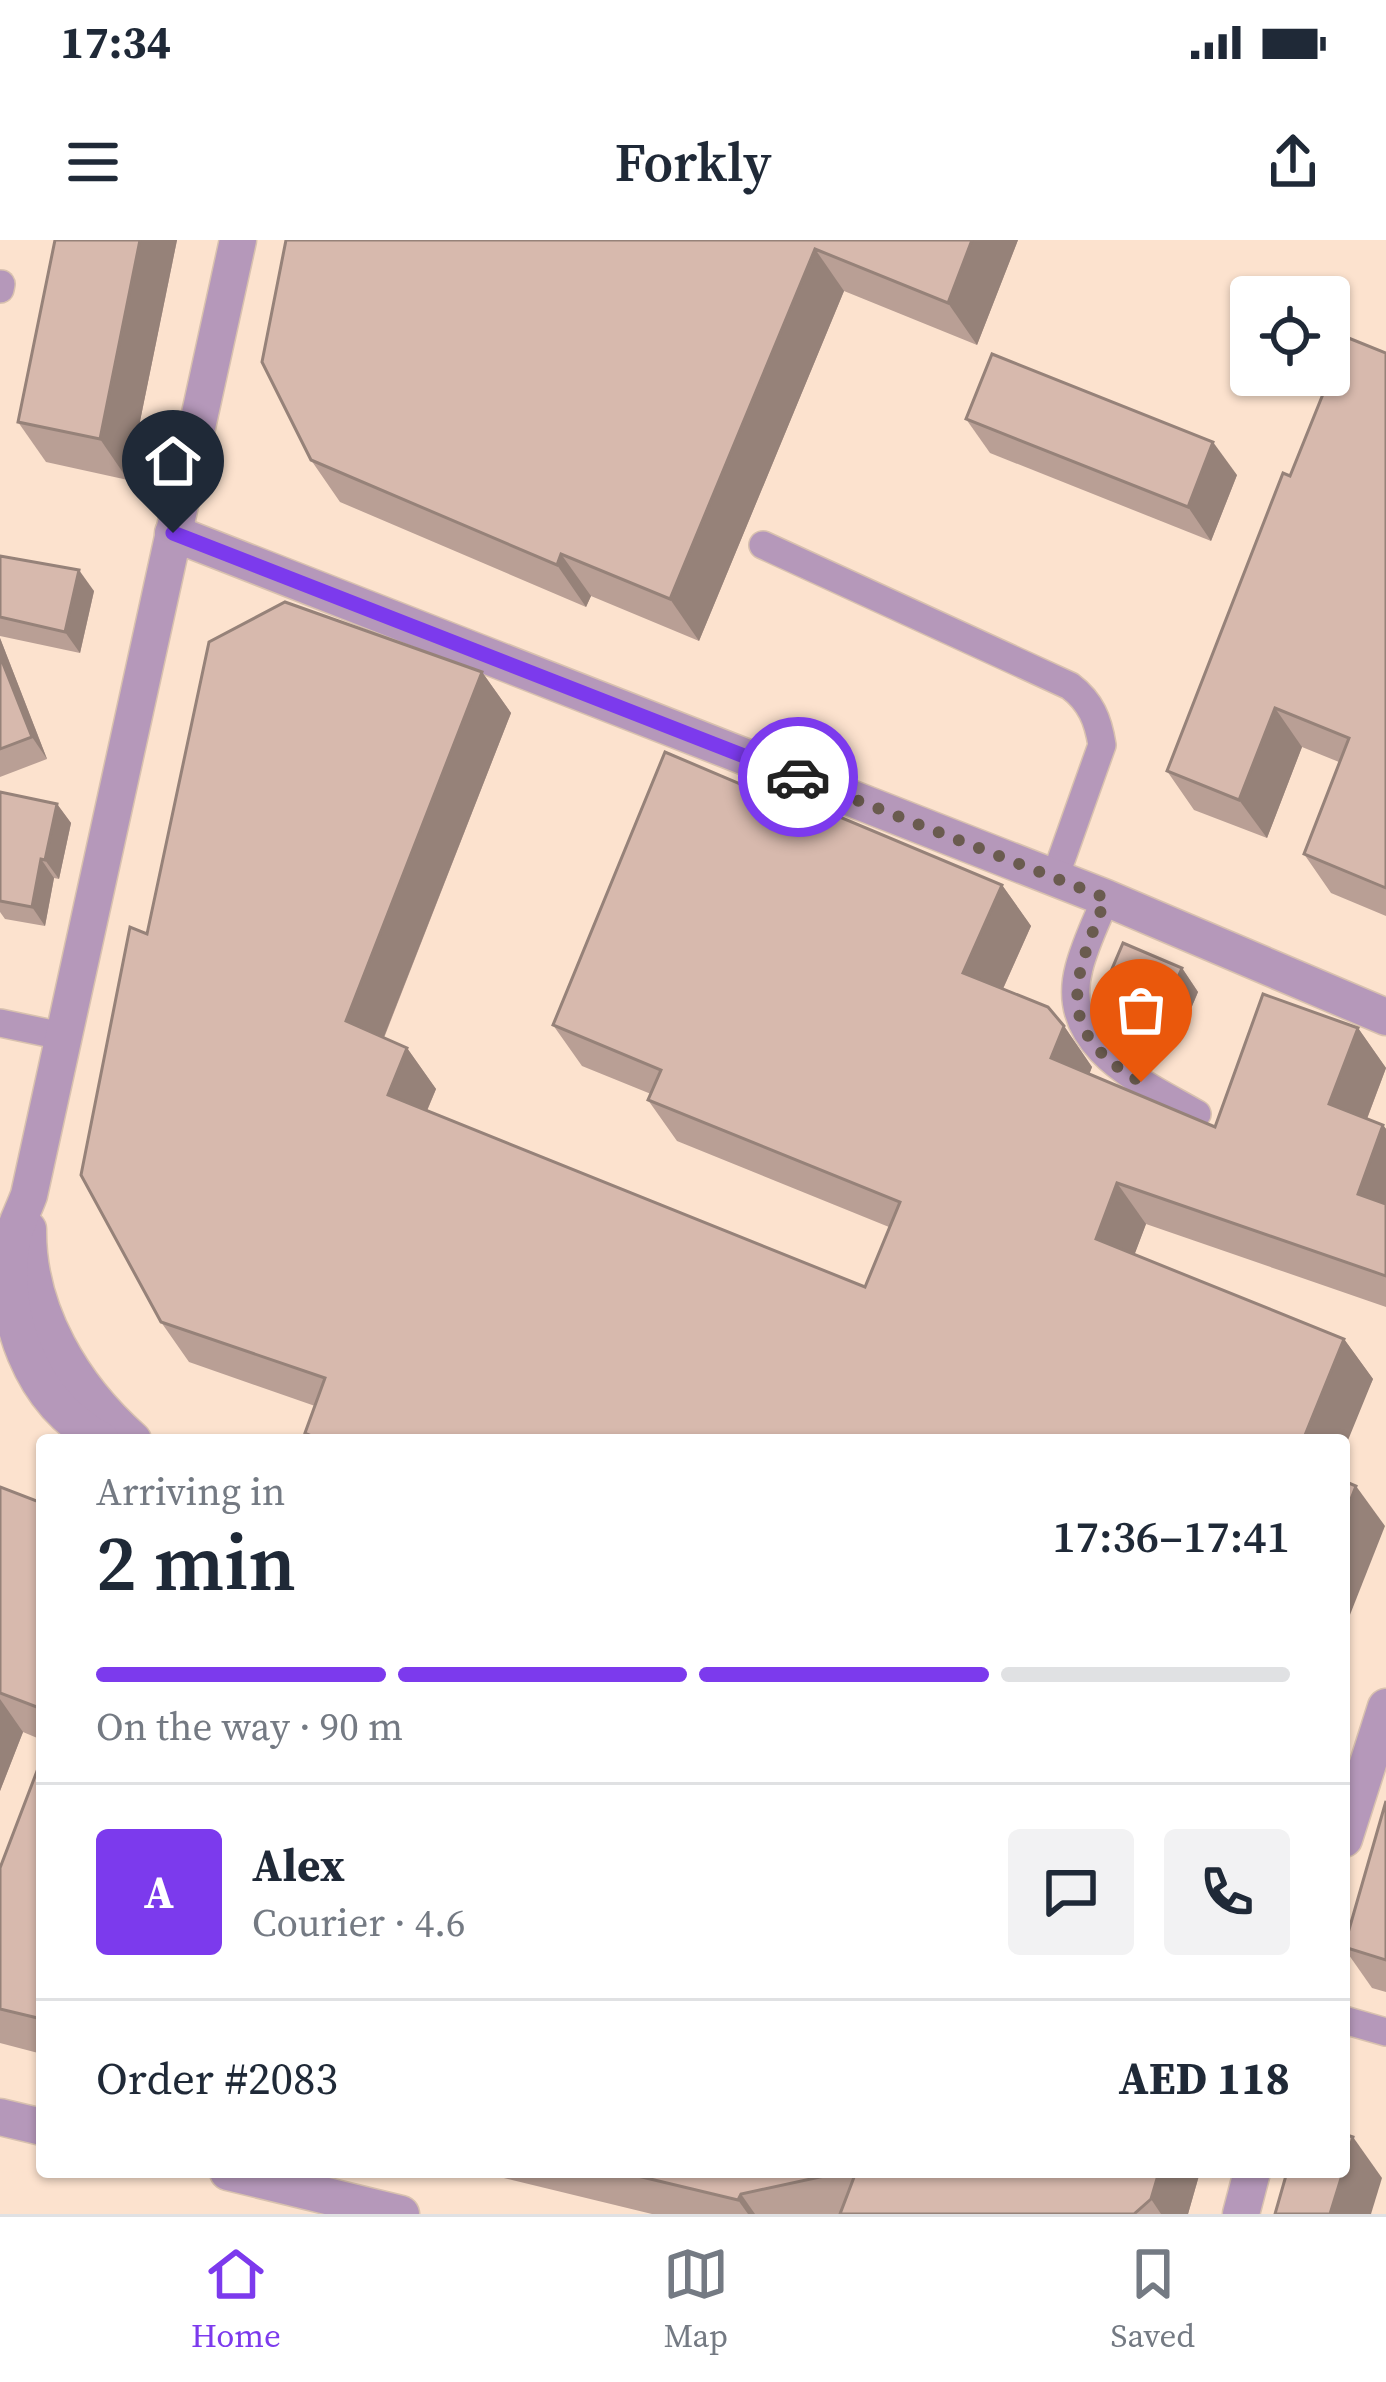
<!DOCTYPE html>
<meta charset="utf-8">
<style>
body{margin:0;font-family:"Source Serif 4",serif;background:#f2f2f3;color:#1f2937;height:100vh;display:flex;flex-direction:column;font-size:45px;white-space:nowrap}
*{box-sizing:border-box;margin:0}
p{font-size:39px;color:#747a83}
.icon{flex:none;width:66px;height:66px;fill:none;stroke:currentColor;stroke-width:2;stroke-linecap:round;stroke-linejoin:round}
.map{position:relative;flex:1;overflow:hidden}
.side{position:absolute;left:36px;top:1194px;width:1314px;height:744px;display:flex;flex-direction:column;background:#fff;border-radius:12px;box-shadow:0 3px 9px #0004}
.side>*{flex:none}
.tools{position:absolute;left:1230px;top:36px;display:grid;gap:24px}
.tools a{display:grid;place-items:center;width:120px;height:120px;border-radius:12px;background:#fff;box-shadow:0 3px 9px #0004;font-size:60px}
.pin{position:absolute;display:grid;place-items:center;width:102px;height:102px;color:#fff;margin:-123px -51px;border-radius:50% 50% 50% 0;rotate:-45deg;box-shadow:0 0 12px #0007}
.pin .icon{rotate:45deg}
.courier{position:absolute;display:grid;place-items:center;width:120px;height:120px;margin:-60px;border:9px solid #7c3aed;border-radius:50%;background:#fff;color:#222;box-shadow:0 3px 15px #0007}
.overview em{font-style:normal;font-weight:600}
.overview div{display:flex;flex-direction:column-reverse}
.overview{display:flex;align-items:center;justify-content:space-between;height:204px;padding:0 60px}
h1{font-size:78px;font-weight:600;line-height:90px}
.bar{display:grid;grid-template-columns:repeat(4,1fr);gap:18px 12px;align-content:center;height:144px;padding:0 60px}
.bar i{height:15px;border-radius:9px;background:#e0e1e3}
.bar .selected{background:#7c3aed}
.bar p{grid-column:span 4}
.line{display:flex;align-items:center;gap:30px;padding:0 60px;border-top:3px solid #e0e1e3}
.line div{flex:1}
.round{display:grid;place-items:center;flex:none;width:126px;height:126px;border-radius:12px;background:#f2f2f3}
.status{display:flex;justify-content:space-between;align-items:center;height:84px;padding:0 60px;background:#fff;direction:ltr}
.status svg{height:33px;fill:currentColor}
header{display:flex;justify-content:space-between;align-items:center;height:156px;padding:0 60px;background:#fff;font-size:54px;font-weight:600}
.tabs{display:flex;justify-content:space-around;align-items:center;height:168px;border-top:3px solid #e0e1e3;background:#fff;font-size:33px;color:#747a83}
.tabs a{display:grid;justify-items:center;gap:6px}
.tabs .selected{color:#7c3aed}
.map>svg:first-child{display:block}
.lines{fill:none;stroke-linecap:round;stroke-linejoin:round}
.lane-casing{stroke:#d8c1af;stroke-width:30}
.street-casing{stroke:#d8c1af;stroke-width:39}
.lane{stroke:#b598ba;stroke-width:27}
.street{stroke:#b598ba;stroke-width:36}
.wall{fill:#b99f95}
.shaded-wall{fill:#968279}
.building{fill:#d7b9ad;stroke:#968279;stroke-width:3}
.done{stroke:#6a5b4f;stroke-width:12;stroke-dasharray:0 21.6}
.route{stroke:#7c3aed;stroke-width:15}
</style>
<div class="status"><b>17:34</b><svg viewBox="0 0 49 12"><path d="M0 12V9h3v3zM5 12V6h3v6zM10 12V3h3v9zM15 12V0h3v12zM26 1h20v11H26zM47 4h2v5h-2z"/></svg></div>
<header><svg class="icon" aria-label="menu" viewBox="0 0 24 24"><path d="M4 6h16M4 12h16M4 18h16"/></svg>Forkly<svg class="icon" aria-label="share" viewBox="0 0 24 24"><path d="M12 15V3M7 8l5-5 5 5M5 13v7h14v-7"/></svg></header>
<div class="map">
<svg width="1386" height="1974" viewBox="0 0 1386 1974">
<rect width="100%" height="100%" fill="#fce2ce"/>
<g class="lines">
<g class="lane-casing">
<g id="lane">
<path d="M0 49 1 44"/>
<path d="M763 305 1070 446C1091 462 1098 480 1102 505L1055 637"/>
<path d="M1106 658C1097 680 1085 704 1079 728 1058 807 1142 842 1197 874"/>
<path d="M0 783 62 796"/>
<path d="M1344 1780 1386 1792"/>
</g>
</g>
<g class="street-casing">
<g id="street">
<path d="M173 293 1106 658 1386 777"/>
<path d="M28 989C27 1071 73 1147 133 1200"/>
<path d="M101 1200C30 1162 0 1076 12 999 16 984 24 969 29 955L238 0"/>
<path d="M1344 1599 1386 1467"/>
<path d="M0 1877 42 1887"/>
<path d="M228 1932 401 1974"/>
<path d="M1241 1974 1252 1932"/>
</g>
</g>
<use href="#lane" class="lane"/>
<use href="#street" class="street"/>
</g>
<g class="wall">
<path d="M55 0H177L128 240 46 222 18 182Z"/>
<path d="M286 0H1018L977 105 844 51 699 401 591 356 586 367 340 262 311 220Z"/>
<path d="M1386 113V676L1331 653 1304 614 1339 522 1302 507 1267 598 1194 570 1167 531 1290 236Z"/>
<path d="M966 179 1237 235 1211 301 990 213Z"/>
<path d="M0 316 94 351 80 413 0 396Z"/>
<path d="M0 398 47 519 0 537Z"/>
<path d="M482 432 511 473 384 798 407 808 436 849 427 871 865 1047 889 987 677 901 648 860 651 854 582 826 553 785 794 567 1002 645 1031 686 1003 749 1064 786 1092 827 1089 834 1215 887 1358 788 1386 828 1367 879 1383 885 1386 889V1067L1146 984 1134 1015 1344 1099 1373 1139 1344 1200H309L305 1193 315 1166 189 1122 161 1082Z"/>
<path d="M0 552 57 564 71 583 59 639 54 638 45 686 5 679 0 672Z"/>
<path d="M1182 728 1198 752 1181 792 1122 766 1106 743Z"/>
<path d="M0 1247 42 1263V1500L23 1492 0 1551Z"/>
<path d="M42 1518V1814L0 1803V1628Z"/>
<path d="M1386 1561V1752L1372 1748 1344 1708Z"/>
<path d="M479 1932H1200L1188 1974H652Z"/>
</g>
<g class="shaded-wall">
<path d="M140 0H177L128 240 100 199Z"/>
<path d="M972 0H1018L977 105 948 63Z"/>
<path d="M815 9 844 51 699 401 670 359Z"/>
<path d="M1213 202 1237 235 1211 301 1188 267Z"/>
<path d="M561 314 591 356 586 367 557 325Z"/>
<path d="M79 330 94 351 80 413 65 392Z"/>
<path d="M0 398 47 519 32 497 0 416Z"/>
<path d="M482 432 511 473 374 822 346 781Z"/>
<path d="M1275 468 1302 507 1267 598 1239 560Z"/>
<path d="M57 564 71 583 59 639 45 620Z"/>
<path d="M41 619 54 638 45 686 32 667Z"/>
<path d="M1002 645 1031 686 992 773 963 733Z"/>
<path d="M1182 728 1198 752 1181 792 1164 769Z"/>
<path d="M1064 786 1092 827 1080 859 1051 818Z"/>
<path d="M1358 788 1386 828 1357 905 1329 864Z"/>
<path d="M407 808 436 849 416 896 388 855Z"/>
<path d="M1383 885 1386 889V994L1358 954Z"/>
<path d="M1117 943 1146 984 1125 1040 1096 999Z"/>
<path d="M1344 1099 1373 1139 1344 1210V1200H1303Z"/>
<path d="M1356 1246 1385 1286 1344 1390V1277Z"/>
<path d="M0 1459 23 1492 0 1551Z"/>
<path d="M1353 1897 1382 1938 1371 1974H1330Z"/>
<path d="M1159 1932H1200L1188 1974H1161L1151 1959Z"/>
<path d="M741 1954 755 1974H748L738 1960Z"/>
</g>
<g class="building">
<path d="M55 0H140L100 199 18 182Z"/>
<path d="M286 0H972L948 63 815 9 670 359 561 314 557 325 311 220 262 122Z"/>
<path d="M1346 97 1386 113V648L1304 614 1349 498 1275 468 1239 560 1167 531 1283 233 1290 236Z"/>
<path d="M992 114 1213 202 1188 267 966 179Z"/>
<path d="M0 316 79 330 65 392 0 377Z"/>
<path d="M285 362 482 432 346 781 407 808 388 855 865 1047 900 962 648 860 661 830 553 785 665 512 794 567 797 559 1002 645 963 733 1048 767 1064 786 1051 818 1215 887 1263 754 1358 788 1329 864 1383 885 1358 954 1386 964V1036L1117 943 1096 999 1344 1099 1303 1200H321L305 1193 325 1138 161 1082 81 935 130 687 147 694 209 402Z"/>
<path d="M0 416 32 497 0 509Z"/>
<path d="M0 552 57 564 45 620 41 619 32 667 0 661Z"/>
<path d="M1123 703 1182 728 1164 769 1106 743Z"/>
<path d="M1344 1241 1356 1246 1344 1277Z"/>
<path d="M0 1247 42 1263V1469L0 1453Z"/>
<path d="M42 1518V1779L0 1769V1628Z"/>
<path d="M1386 1561V1720L1344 1707Z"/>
<path d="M1344 1894 1353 1897 1344 1927Z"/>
<path d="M621 1932H843L741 1954 738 1960Z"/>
<path d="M856 1932H1159L1151 1959 1134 1974H840Z"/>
<path d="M1287 1932H1343L1330 1974H1275Z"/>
</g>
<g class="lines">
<path class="done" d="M798 537 1106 658C1074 739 1050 790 1141 842"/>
<path class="route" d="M173 293 798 537"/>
</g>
</svg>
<div class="tools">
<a><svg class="icon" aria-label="locate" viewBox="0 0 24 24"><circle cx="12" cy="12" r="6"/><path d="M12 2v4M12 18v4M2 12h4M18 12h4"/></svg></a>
</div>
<div class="pin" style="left:1141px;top:842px;background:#ea580c"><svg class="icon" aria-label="bag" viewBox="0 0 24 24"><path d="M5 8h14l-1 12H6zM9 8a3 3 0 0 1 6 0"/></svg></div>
<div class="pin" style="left:173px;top:293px;background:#1f2937"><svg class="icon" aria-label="home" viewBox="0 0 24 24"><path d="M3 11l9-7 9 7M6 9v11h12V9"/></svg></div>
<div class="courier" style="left:798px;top:537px"><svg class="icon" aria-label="car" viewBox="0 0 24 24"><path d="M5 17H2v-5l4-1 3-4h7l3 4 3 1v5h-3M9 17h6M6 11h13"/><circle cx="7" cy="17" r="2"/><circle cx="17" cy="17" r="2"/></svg></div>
<section class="side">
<div class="overview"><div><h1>2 min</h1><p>Arriving in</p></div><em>17:36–17:41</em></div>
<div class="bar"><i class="selected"></i><i class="selected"></i><i class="selected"></i><i></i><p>On the way · 90 m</p></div>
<div class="line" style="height:216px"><b class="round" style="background:#7c3aed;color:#fff">A</b><div><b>Alex</b><p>Courier · 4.6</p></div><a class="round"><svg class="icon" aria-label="chat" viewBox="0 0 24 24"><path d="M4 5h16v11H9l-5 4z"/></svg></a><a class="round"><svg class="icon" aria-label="phone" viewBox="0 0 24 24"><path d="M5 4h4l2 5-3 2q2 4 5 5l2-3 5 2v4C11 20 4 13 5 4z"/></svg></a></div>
<div class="line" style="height:156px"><div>Order #2083</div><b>AED 118</b></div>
</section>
</div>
<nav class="tabs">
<a class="selected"><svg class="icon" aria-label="home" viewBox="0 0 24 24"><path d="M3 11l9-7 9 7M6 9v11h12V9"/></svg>Home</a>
<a><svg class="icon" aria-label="map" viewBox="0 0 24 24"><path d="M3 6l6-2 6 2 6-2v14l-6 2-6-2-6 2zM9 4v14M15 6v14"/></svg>Map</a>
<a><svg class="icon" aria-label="saved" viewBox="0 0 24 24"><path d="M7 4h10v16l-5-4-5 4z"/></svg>Saved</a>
</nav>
